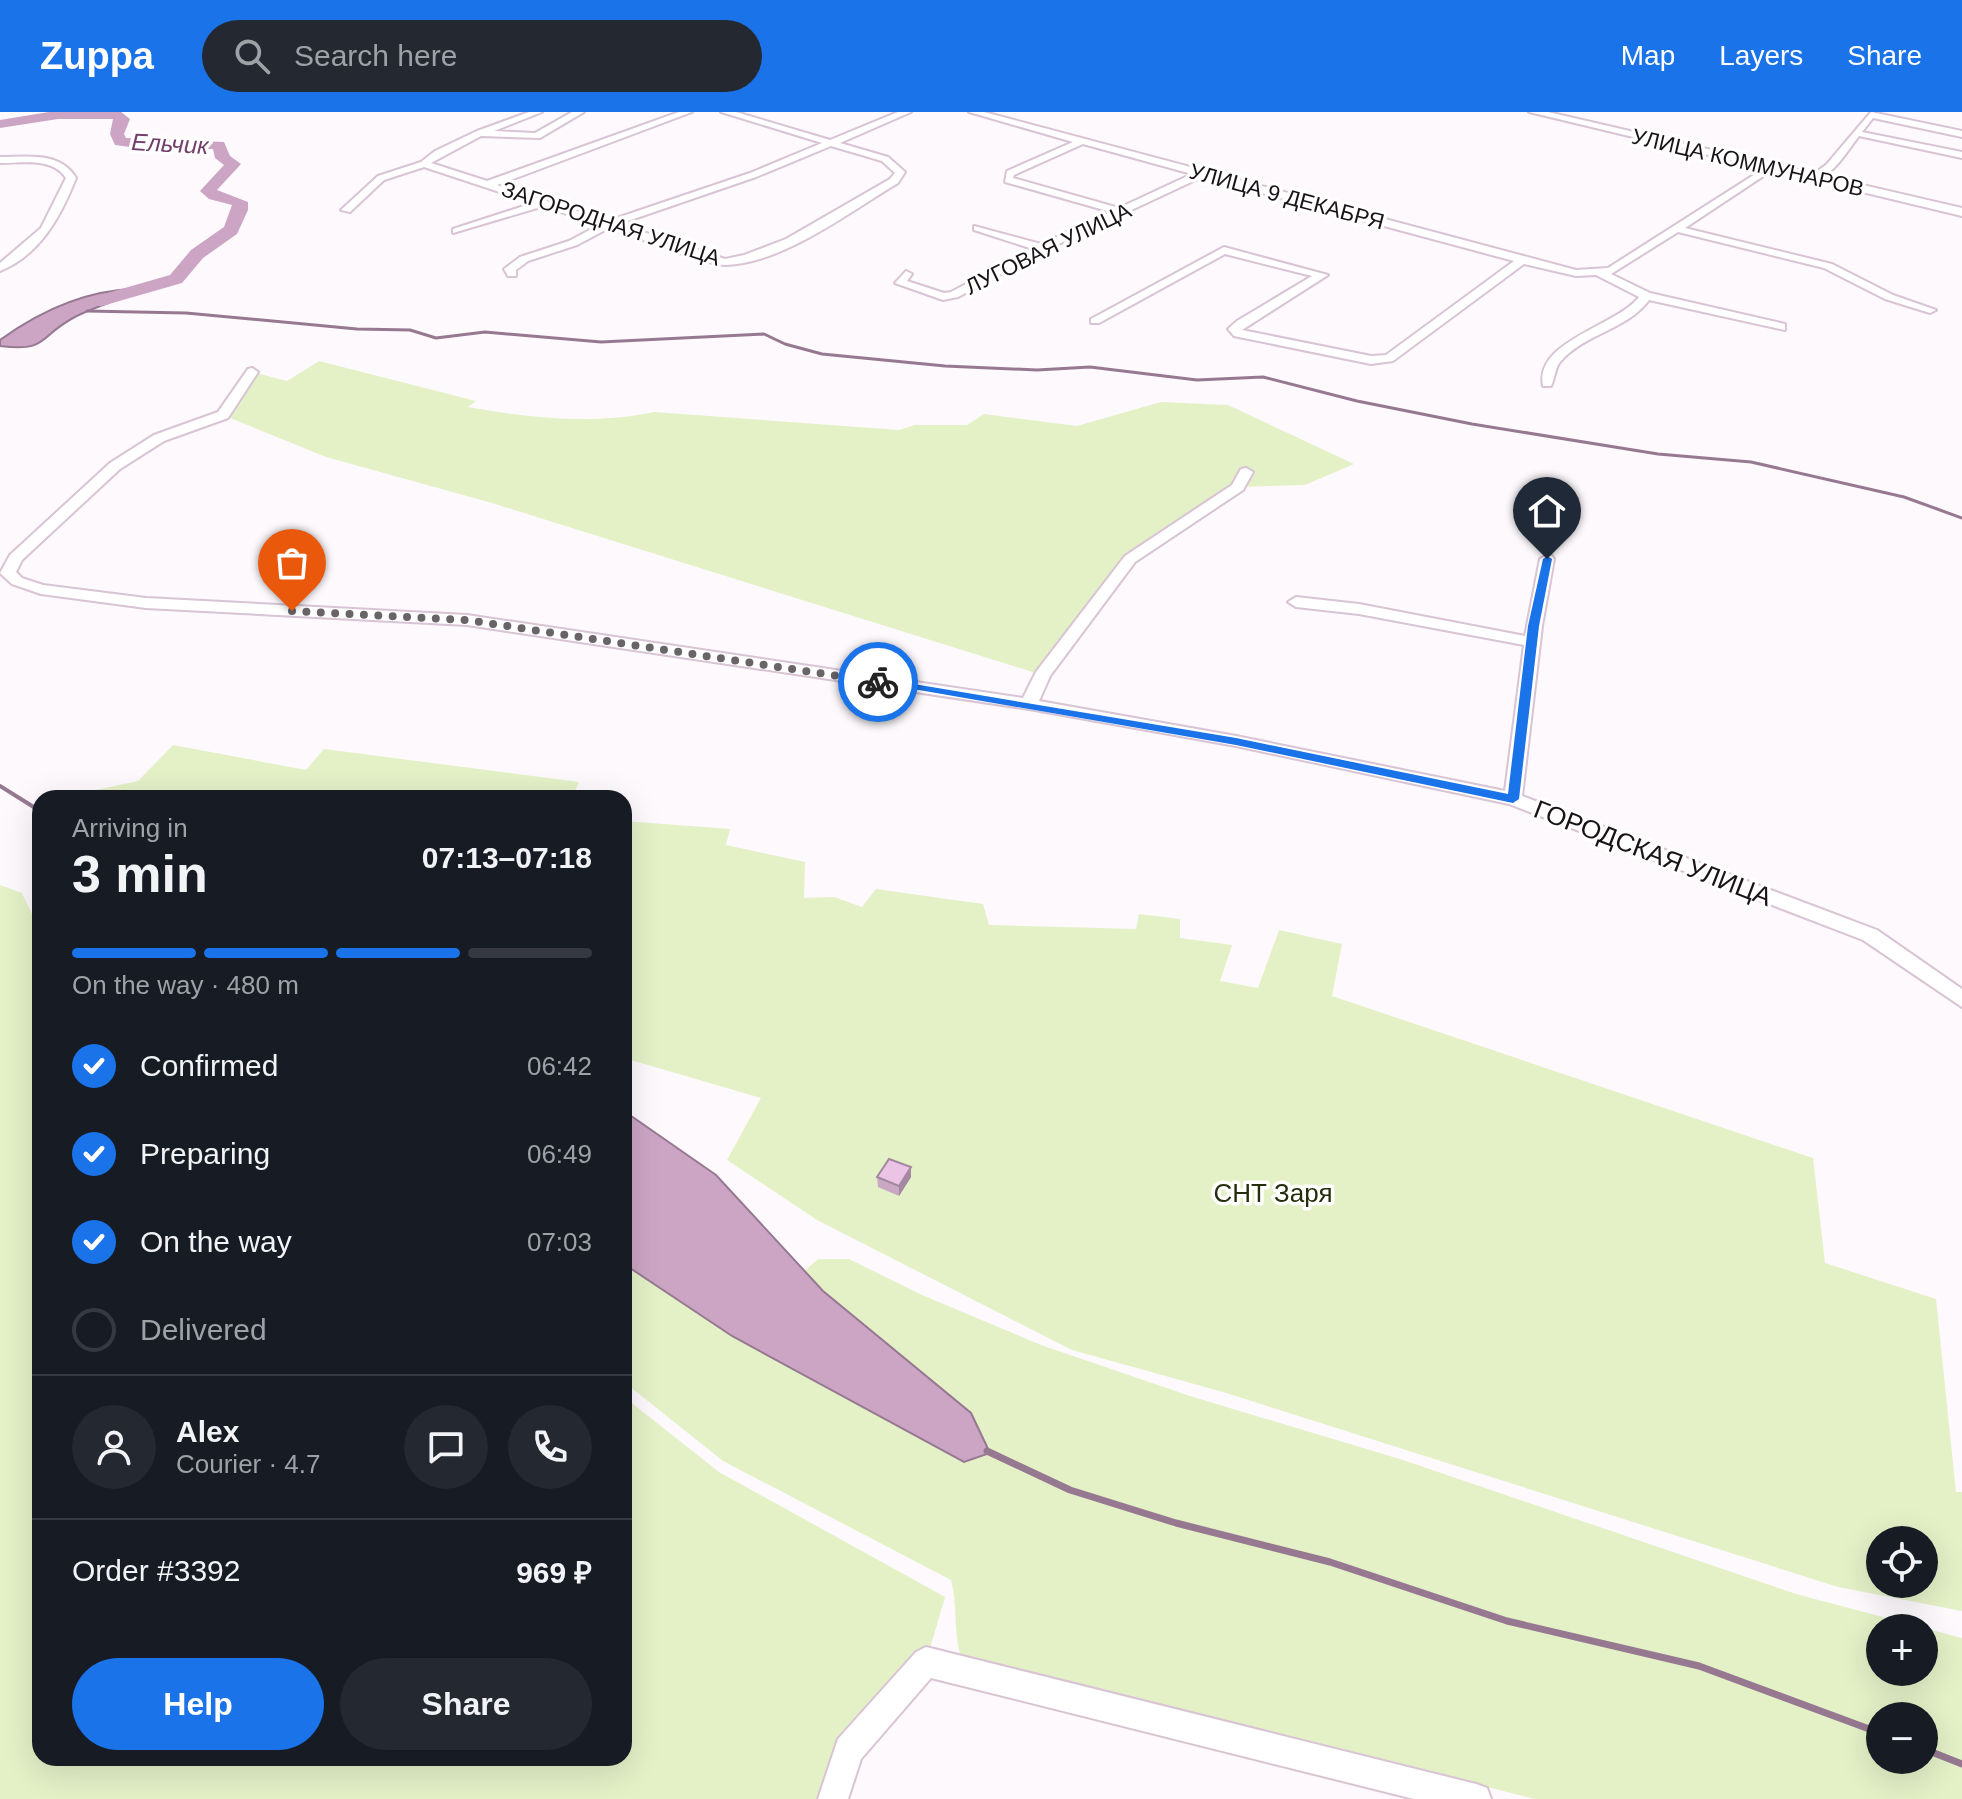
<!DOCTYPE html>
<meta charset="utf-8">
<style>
body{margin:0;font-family:Arial,sans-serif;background:#242831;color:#f1f3f6;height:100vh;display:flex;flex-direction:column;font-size:30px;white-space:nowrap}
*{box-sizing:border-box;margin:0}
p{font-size:26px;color:#9ea1a6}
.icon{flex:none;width:44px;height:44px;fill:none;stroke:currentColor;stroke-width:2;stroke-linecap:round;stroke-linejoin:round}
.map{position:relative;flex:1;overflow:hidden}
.side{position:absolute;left:32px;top:678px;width:600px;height:976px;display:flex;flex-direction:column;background:#171b24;border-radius:24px;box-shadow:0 8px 32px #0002}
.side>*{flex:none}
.fabs{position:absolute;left:1866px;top:1414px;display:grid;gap:16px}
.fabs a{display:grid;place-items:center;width:72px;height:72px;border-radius:50%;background:#171b24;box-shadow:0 8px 32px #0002;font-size:40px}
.pin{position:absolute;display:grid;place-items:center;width:68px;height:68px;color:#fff;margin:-82px -34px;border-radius:50% 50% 50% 0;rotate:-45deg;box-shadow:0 0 8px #0007}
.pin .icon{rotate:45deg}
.courier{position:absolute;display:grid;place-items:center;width:80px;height:80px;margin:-40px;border:6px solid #1a73e8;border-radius:50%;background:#fff;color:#222;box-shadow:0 2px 10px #0007}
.overview em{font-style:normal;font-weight:700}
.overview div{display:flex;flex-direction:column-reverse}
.overview{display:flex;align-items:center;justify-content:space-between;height:136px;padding:0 40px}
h1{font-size:52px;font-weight:700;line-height:60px}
.bar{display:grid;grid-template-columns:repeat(4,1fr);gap:12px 8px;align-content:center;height:96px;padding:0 40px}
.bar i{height:10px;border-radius:6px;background:#363941}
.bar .selected{background:#1a73e8}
.bar p{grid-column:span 4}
.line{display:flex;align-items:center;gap:20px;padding:0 40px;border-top:2px solid #363941}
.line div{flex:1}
.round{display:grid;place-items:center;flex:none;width:84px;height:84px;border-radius:42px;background:#242831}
ol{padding:0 40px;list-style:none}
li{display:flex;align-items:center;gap:24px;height:88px}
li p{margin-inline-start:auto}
li .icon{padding:8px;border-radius:50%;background:#1a73e8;color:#fff;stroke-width:4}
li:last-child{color:#9ea1a6}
li i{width:44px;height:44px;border:4px solid #363941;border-radius:50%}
.action{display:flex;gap:16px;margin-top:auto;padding:16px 40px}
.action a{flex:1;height:92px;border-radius:48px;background:#1a73e8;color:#fff;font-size:32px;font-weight:700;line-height:92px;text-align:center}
.action a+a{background:#242831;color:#f1f3f6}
header{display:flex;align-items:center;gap:48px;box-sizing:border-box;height:112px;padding:0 40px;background:#1a73e8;color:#fff}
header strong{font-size:38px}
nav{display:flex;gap:44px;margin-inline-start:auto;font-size:28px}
.search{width:560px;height:72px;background:#242831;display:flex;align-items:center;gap:20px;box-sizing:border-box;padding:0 28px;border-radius:44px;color:#9ea1a6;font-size:30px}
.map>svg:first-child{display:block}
.green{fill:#e4f1c7;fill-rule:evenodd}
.water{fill:#cca5c5;stroke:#967991;stroke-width:2}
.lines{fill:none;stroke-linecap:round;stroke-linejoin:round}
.stream-far2{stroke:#967991;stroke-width:3}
.stream-far1{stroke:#967991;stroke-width:4}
.stream{stroke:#967991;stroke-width:7}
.river{fill:#cca5c5;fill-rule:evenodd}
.minor-casing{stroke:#d8c4d4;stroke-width:4}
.major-casing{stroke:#d8c4d4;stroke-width:4}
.minor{fill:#fff;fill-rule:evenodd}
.major{fill:#fff;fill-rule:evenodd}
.wall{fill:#caa8c4}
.shaded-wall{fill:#a488a0}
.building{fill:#ebc3e4;stroke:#a488a0;stroke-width:2}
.route{fill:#1a73e8}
.done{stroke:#696468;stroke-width:8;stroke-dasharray:0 14.4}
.labels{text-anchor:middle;stroke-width:7;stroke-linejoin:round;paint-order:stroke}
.far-street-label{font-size:22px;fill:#191318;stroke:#fff}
.far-water-label{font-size:24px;font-style:italic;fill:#713f6a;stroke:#fff}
.street-label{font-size:26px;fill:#191318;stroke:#fff}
.park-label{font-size:26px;fill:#252e0b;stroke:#fff}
</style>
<header>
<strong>Zuppa</strong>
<div class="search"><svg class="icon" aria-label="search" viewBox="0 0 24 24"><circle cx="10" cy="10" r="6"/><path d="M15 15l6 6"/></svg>Search here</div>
<nav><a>Map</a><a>Layers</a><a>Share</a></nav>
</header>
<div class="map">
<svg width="1962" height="1687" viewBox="0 0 1962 1687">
<rect width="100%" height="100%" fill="#fdf9fd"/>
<g class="green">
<path d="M319 249 476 289 468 295C530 306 592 313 654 300L899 318 915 313H967L984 302 1077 314 1161 290 1228 293 1354 352 1305 373 1238 375 1140 439 1042 563 492 391 326 345 223 303 252 260 287 269Z"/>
<path d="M173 633 306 658 324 637 579 670 572 686H86V680L138 669Z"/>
<path d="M624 709 730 717 726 733 805 750 804 786 834 785 862 795 876 777 983 792 989 813 1136 817 1139 802 1180 807V826L1232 833 1220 869 1258 876 1279 818 1342 832 1332 884 1813 1046 1825 1151 1936 1187 1956 1380H1962V1499L1838 1475 1223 1280 1072 1238 817 1108 727 1048 761 986 624 946ZM1880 1428H1924V1472H1880Z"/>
<path d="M0 773 22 781 40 819V1646H624V1285L719 1360 945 1485 926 1550 833 1687H0Z"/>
<path d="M818 1147H849L922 1183 1041 1233 1190 1284 1403 1348 1796 1482 1962 1526V1687H1535L960 1542C953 1516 958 1494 951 1468L723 1349 624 1270V1152L732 1224 819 1270 971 1301 802 1161ZM1880 1516H1924V1560H1880ZM1880 1604H1924V1648H1880Z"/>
</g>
<g class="water">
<path d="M136 177 139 180C118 188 94 195 73 206 38 225 48 240 0 234V228C40 199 87 178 136 177Z"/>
<path d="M624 999 716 1063 823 1179 971 1301 990 1341 964 1350 732 1224 624 1152Z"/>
</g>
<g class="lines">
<path class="stream-far2" d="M87 199 186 201 357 217 410 218 436 226 485 220 601 230 764 222 785 232 822 242 945 254 1037 258 1090 255 1197 268 1263 265 1357 289 1472 312 1658 342 1751 350 1904 385 1962 406"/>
<path class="stream-far1" d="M0 674 40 699"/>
<g class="stream">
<path d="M987 1339 1070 1378 1176 1411 1330 1450 1507 1509 1699 1554 1880 1621"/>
<path d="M1924 1637 1962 1652"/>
</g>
<path class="river" d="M49 0H121L130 7 124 22 126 26 224 30 230 44 241 52 217 78 248 90V98L237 122 203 146 182 171 102 194H90L87 190 90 186 170 163 191 138 224 115 232 93 209 87 200 79 224 53 215 46 213 37H145L115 33 110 22 113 7H58L0 16V8Z"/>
<g class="minor-casing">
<g id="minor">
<path d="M529 0H542L494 19 535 21 572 0H584L540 26 481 24 431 51 487 69 679 0H692L497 73 608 109 750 61 822 31 721 0H736L830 28 898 0H911L840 31 888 45 905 60 898 71C849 100 784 151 726 153 707 154 632 123 609 116L577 133 528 149 516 158V164H508L504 157 520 145 569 129 599 113 544 94 453 121V117L533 91 424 55 384 68 350 100 341 98 378 64 421 50 435 39 477 19ZM831 34 882 49 895 61 890 67 786 127 744 143 725 147 619 112 756 65Z"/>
<path d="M969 0H984L1576 158 1608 156 1771 52 1774 57 1685 116 1832 152 1893 183 1936 198 1930 201 1885 187 1824 156 1678 120 1611 162 1650 181 1785 212V218L1649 188C1627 218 1585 221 1560 250 1555 256 1555 266 1551 274H1543C1534 229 1617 214 1639 185L1596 163 1576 164 1524 152 1393 249 1371 252 1234 224 1228 217 1237 209 1312 164 1225 142 1099 211H1091V207L1224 135 1328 163 1242 218 1371 244 1386 243 1514 149 1202 65 1046 138 958 185 943 188 895 171 906 159 912 162 907 169 944 181 951 180 1033 137 974 118V114L1041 132 1111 100 1005 70 1007 59 1073 30ZM1083 32 1192 62 1119 96 1013 66 1014 63Z"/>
<path d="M1871 0 1962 19V25L1873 6 1862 20 1962 40V46L1859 24C1847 39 1831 68 1812 67V63L1826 53Z"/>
<path d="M0 45C27 45 60 39 76 66 61 104 40 143 0 159V151L41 116 66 66C53 45 22 51 0 51Z"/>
<path d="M252 256 258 260 228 306 164 329 120 357 22 448 16 460 22 466 43 473 146 486 467 503 1023 586 1036 560 1125 444 1232 373 1241 357 1246 356 1253 360 1243 378 1135 450 1050 564 1039 589 1236 624 1505 679 1524 533 1359 502 1296 495 1288 490 1296 485 1359 492 1525 524 1540 447 1547 443 1552 444 1554 447 1542 514 1522 684 1877 818 1962 877V895L1863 828 1509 692 1236 634 1029 597 467 513 146 496 41 482 12 472 0 461 10 443 110 351 154 323 218 300 248 257Z"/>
<path d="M926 1535 1476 1672 1487 1676 1491 1687H1414L931 1566 861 1647 848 1687H818L838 1627 916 1540Z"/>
</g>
</g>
<g class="major-casing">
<path id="major" d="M1529 0H1548L1962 96V104Z"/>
</g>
<use href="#minor" class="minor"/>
<use href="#major" class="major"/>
</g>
<path class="wall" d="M877 1065H911L899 1084 878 1075Z"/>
<path class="shaded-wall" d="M911 1055V1065L899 1084V1074Z"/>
<path class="building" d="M889 1047 911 1055 899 1074 877 1065Z"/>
<path class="route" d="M1547 444 1552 447 1539 514 1519 687 1513 691 1236 633 873 570 878 566 1236 626 1508 682 1528 514 1543 447Z"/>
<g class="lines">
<path class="done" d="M292 499 467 508 878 570"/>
</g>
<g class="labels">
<g class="far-street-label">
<text transform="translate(1748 50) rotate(13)" y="8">УЛИЦА КОММУНАРОВ</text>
<text transform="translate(1287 84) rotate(15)" y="8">УЛИЦА 9 ДЕКАБРЯ</text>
<text transform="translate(611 111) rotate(18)" y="8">ЗАГОРОДНАЯ УЛИЦА</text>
<text transform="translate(1048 136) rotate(-26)" y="8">ЛУГОВАЯ УЛИЦА</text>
</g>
<g class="far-water-label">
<text transform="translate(170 32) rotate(3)" y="8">Ельчик</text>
</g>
<g class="street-label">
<text transform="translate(1653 741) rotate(21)" y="9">ГОРОДСКАЯ УЛИЦА</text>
</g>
<g class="park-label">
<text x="1273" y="1090">СНТ Заря</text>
</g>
</g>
</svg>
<div class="fabs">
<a><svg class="icon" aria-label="locate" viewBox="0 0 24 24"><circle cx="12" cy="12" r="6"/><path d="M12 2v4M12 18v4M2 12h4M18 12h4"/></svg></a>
<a>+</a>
<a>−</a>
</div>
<div class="pin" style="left:292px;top:499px;background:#ea580c"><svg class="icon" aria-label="bag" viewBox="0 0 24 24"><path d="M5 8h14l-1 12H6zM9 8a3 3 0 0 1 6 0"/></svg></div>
<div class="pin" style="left:1547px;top:447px;background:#1f2937"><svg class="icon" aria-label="home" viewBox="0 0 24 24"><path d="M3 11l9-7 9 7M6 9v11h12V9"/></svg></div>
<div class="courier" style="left:878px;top:570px"><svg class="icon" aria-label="bike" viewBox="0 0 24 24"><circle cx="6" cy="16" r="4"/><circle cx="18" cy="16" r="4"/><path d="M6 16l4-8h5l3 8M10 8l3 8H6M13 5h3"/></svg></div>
<section class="side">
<div class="overview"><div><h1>3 min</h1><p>Arriving in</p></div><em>07:13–07:18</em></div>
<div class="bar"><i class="selected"></i><i class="selected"></i><i class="selected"></i><i></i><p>On the way · 480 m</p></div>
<ol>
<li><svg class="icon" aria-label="check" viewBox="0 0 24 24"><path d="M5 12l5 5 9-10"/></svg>Confirmed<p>06:42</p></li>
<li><svg class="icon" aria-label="check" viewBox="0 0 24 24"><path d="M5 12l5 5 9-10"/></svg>Preparing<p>06:49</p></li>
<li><svg class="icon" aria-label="check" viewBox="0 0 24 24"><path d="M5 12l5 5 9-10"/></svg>On the way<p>07:03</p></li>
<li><i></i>Delivered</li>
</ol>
<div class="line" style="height:144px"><a class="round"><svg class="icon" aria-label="person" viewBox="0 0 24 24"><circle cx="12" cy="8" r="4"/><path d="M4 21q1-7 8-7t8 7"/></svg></a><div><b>Alex</b><p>Courier · 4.7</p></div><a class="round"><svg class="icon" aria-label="chat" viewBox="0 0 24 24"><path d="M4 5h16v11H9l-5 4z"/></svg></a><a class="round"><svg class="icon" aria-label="phone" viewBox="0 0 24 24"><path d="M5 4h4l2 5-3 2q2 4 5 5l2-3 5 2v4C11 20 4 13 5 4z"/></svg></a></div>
<div class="line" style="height:104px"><div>Order #3392</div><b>969 ₽</b></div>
<div class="action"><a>Help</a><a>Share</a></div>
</section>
</div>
